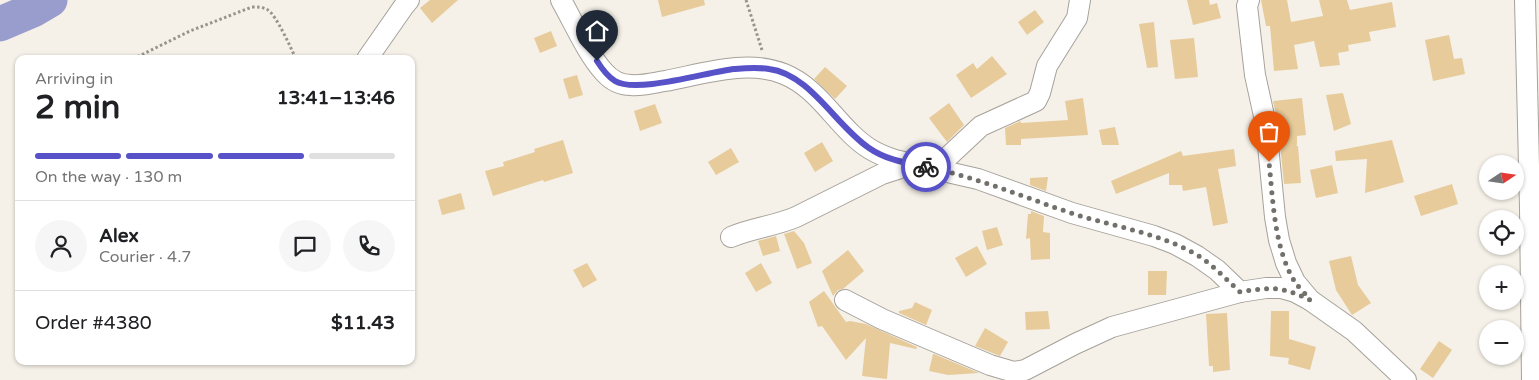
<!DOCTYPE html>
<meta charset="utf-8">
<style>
body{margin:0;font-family:"Varela Round",sans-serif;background:#f6f6f6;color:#202124;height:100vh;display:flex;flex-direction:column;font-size:19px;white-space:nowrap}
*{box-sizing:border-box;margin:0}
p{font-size:16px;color:#757577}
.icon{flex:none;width:28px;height:28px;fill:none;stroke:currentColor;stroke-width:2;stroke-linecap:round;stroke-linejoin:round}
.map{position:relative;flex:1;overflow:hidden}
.sheet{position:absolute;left:15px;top:55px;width:400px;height:310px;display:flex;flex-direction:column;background:#fff;border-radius:10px;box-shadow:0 1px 4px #0004}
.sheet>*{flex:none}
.needle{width:32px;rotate:77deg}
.fabs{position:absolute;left:1479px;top:155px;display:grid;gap:10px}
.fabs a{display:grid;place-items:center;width:45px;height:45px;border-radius:50%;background:#fff;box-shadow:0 1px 4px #0004;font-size:25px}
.pin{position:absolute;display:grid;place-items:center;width:42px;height:42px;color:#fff;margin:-51px -21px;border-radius:50% 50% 50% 0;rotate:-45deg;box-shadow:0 0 5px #0007}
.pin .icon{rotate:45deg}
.courier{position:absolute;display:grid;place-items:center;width:50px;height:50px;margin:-25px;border:4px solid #5852c9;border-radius:50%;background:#fff;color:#222;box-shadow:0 1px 6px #0007}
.head em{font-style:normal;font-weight:700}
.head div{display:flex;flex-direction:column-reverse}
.head{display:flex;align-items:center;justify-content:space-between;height:85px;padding:0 20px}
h1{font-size:32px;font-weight:700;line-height:38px}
.bar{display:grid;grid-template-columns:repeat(4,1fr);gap:8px 5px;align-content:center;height:60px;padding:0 20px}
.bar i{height:6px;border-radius:4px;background:#e0e0e0}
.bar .on{background:#5852c9}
.bar p{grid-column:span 4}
.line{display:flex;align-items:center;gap:12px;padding:0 20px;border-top:1px solid #e0e0e0}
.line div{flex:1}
.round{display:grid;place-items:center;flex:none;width:52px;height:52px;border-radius:26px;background:#f6f6f6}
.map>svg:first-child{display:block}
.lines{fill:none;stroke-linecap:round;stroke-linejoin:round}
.river{stroke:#999dcd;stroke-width:35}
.building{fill:#e7cb9b}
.street-casing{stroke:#a6a19a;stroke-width:22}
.path{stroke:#97948e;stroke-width:3;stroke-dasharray:2.5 2.5;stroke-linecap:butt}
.street{stroke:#fff;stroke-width:20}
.done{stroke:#72706b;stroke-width:5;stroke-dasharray:0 9}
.route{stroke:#5852c9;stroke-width:6}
</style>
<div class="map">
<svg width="1539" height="380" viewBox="0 0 1539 380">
<rect width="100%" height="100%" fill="#f5f1e8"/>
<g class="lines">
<path class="river" d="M0 24 33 10 50 0"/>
</g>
<g class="building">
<path d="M430 0H458L432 23 420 8Z"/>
<path d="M658 0H704L705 5 662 17Z"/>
<path d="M1187 0H1209L1210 5 1217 3 1221 18 1193 25Z"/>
<path d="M1261 0H1287L1291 22 1323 16 1319 0H1347L1350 10 1392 2 1396 27 1369 32 1371 41 1348 45 1349 51 1338 53 1340 65 1320 67 1314 41 1294 45 1298 69 1274 71 1270 26H1266Z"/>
<path d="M1035 10 1044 22 1027 35 1018 22Z"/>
<path d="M1154 22 1158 67 1147 68 1139 24Z"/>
<path d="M551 31 557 46 540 53 534 38Z"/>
<path d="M1449 35 1454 59 1462 58 1465 74 1433 81 1425 40Z"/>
<path d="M1194 38 1198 77 1175 79 1170 40Z"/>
<path d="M992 56 1007 74 971 98 956 75 973 63 977 69Z"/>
<path d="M825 67 847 86 835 99 814 79Z"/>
<path d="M577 75 583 95 569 99 563 79Z"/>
<path d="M1343 93 1351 124 1334 131 1326 95Z"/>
<path d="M1083 98 1088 135 1021 139V145H1006L1005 128 1021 121V123L1068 120 1065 101Z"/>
<path d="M1302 98 1306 135 1297 136V145L1296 146H1298L1301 183 1284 184 1278 124 1273 101Z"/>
<path d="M949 103 964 125 947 142 929 118Z"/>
<path d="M655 104 662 123 640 131 634 111Z"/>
<path d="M1115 127 1119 145H1102L1099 130Z"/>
<path d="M563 140 573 173 544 182 543 180 493 196 485 171 504 166 503 162 535 152 534 149Z"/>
<path d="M1392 140 1404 182 1365 193 1367 159 1336 161 1335 151Z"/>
<path d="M822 142 833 161 815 172 804 153Z"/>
<path d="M731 148 739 162 716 175 708 162Z"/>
<path d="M1234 149 1236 166 1218 169 1228 223 1213 226 1206 187 1183 191 1182 185H1169V173L1116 194 1111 181 1181 151 1183 156Z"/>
<path d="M1332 165 1338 193 1316 198 1310 170Z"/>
<path d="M1048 177 1046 191 1030 185V178Z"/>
<path d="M1452 184 1458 204 1421 216 1414 196Z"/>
<path d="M461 193 465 209 442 215 438 200Z"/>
<path d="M1031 211 1044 216 1043 232 1050 233V259L1031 260 1030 238 1026 239 1028 214H1031Z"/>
<path d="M997 227 1003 245 987 250 982 231Z"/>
<path d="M794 231 804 243 812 263 797 269 784 234Z"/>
<path d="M776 236 780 251 763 256 758 241Z"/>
<path d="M977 246 987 264 966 277 955 258Z"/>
<path d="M848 250 864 271 843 289 838 290 833 296 822 271Z"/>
<path d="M1351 256 1358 285 1371 303 1352 315 1336 290 1329 261Z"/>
<path d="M587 263 597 280 583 288 573 270Z"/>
<path d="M761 263 772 283 756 292 745 273Z"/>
<path d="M1148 271H1167L1166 295H1148Z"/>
<path d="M824 291 846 322 850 321 866 324 917 347 916 349 890 343 887 379 862 376 866 338 846 360 822 326 818 327 809 302Z"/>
<path d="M915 302 932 310 926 325 899 313V311L912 308Z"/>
<path d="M1048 311 1050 329 1026 330 1025 312Z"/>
<path d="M1271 311H1289V339L1316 347 1310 370 1288 364 1289 358 1270 356Z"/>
<path d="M1227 313 1230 370 1213 372V366H1209L1206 314Z"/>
<path d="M985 328 1008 342 1000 356 975 346Z"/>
<path d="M1439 341 1452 350 1433 378 1420 369Z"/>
<path d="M933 354H934L979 373 948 375 929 371Z"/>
</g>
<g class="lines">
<g class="street-casing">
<g id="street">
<path d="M561 0C574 23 587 53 604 72 611 80 621 85 631 85 642 86 653 83 665 81 703 74 747 59 784 74 821 89 838 129 870 149 878 154 886 157 895 160L978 179 1072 213 1154 236 1175 244 1197 256 1217 270 1240 292"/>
<path d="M1249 0 1247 6 1255 75 1266 125 1275 217 1279 240 1286 263 1295 282 1310 300 1354 331 1406 380"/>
<path d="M1525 0 1530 208 1532 380"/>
<path d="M367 59 404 6 409 0"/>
<path d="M935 169 981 126 1036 101 1040 93 1047 66 1077 18 1080 0"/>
<path d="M731 237C752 228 775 226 796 217L882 174 913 164"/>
<path d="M845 300 882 319 990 365 1014 372 1025 370 1075 344 1112 327 1240 292 1266 288H1281L1295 292 1310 300"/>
</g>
</g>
<g class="path">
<path d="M746 0 762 50"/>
<path d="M133 59 190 31 252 7C258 7 263 7 268 10 276 15 291 48 296 59"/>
</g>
<use href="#street" class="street"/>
</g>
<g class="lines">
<path class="done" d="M926 167C977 177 1023 197 1071 213 1113 227 1158 232 1197 255 1213 265 1226 279 1240 292 1270 287 1282 286 1310 300 1306 294 1299 288 1295 282 1274 249 1273 199 1269 162"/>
<path class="route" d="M597 61C602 69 607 76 615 81 636 94 707 72 734 69 746 68 757 67 769 69 810 74 836 126 869 148 886 160 907 163 926 167"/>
</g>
</svg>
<div class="fabs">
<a><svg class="needle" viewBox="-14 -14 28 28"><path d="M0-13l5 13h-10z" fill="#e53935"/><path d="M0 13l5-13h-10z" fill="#757577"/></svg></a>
<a><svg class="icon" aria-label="locate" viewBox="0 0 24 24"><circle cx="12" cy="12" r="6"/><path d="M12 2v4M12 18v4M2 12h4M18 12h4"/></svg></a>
<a>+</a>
<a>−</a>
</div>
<div class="pin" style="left:1269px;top:162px;background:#ea580c"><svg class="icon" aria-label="bag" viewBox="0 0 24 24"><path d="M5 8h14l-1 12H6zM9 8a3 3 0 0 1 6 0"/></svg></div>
<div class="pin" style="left:597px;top:61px;background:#1f2937"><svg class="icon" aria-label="home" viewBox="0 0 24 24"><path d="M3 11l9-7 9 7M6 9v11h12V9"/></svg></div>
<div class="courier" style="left:926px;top:167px"><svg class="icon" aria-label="bike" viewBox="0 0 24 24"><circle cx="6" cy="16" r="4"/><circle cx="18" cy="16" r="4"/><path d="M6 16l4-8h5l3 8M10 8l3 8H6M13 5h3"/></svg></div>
<section class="sheet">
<div class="head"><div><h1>2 min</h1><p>Arriving in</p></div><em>13:41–13:46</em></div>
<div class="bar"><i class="on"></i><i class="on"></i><i class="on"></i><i></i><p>On the way · 130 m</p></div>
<div class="line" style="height:90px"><a class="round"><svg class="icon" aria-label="person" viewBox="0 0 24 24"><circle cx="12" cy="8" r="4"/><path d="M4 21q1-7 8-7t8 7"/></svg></a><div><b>Alex</b><p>Courier · 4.7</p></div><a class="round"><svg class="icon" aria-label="chat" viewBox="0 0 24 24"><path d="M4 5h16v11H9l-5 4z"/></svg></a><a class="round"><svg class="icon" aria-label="phone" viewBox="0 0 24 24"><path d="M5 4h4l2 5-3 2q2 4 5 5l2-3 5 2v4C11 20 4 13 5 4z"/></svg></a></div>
<div class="line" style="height:65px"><div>Order #4380</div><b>$11.43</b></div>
</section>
</div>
